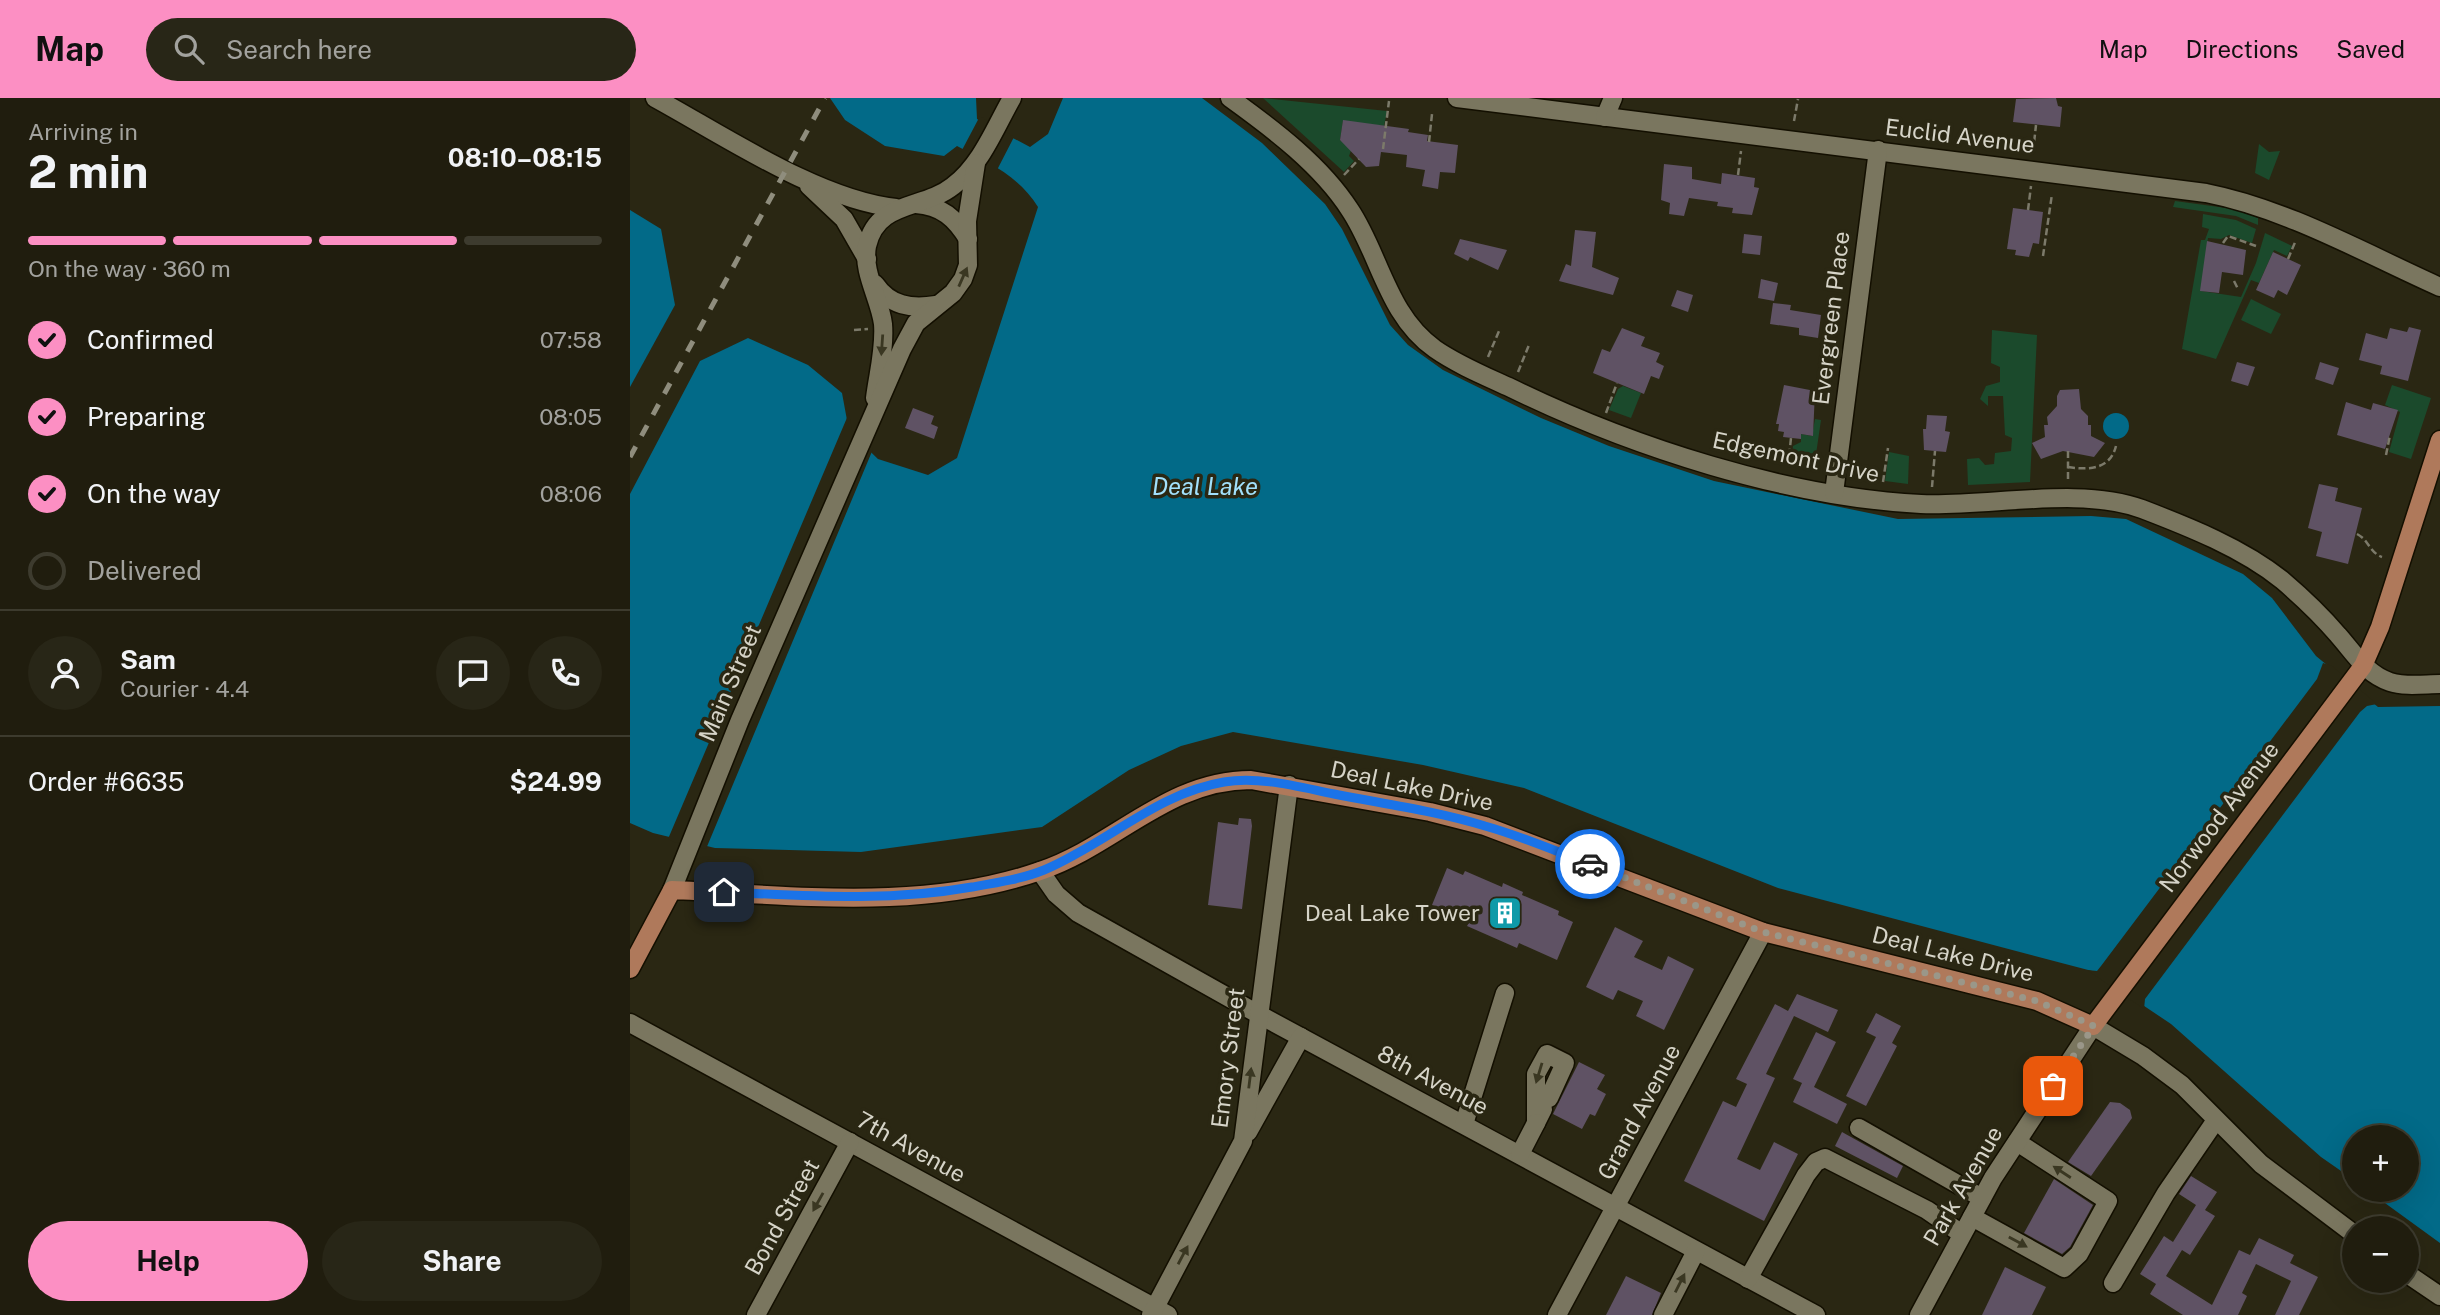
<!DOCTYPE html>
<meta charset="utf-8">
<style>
body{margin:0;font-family:"Public Sans",sans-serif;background:#282617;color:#f1f3f6;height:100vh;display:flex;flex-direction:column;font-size:26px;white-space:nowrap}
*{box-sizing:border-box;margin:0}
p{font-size:23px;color:#a2a29e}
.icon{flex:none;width:38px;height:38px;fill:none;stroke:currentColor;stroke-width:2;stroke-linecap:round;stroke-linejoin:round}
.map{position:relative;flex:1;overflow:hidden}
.sheet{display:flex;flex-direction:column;background:#201d0e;width:630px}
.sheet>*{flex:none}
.controls{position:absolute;left:1712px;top:1027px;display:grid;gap:14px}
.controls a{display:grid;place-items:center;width:77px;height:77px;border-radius:50%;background:#201d0e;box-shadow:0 7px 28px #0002,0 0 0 2px #3d3b2e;font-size:35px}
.pin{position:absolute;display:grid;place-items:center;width:60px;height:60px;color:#fff;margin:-30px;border-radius:14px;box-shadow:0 4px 10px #0006}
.courier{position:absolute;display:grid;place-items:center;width:70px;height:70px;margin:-35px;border:5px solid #1a73e8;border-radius:50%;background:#fff;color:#222;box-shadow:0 2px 9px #0007}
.head em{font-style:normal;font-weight:700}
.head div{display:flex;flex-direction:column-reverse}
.head{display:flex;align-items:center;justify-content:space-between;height:119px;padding:0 28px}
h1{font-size:46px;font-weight:700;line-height:52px}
.bar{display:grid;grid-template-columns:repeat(4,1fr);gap:10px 7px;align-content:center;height:84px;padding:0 28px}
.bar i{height:9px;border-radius:5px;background:#3d3b2e}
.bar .on{background:#fc8fc3}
.bar p{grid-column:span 4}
.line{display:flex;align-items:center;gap:18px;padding:0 28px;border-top:2px solid #3d3b2e}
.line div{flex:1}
.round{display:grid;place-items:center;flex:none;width:74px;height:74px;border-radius:37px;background:#282617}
ol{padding:0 28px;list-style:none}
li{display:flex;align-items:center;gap:21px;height:77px}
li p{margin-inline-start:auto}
li .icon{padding:7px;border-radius:50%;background:#fc8fc3;color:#111;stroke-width:4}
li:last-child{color:#a2a29e}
li i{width:38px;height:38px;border:4px solid #3d3b2e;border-radius:50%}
.primary-button{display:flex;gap:14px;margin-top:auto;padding:14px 28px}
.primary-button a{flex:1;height:80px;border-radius:42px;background:#fc8fc3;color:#111;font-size:28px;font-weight:700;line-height:80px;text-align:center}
.primary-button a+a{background:#282617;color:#f1f3f6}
header{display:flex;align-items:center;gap:42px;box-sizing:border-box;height:98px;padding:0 35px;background:#fc8fc3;color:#111}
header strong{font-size:33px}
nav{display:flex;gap:38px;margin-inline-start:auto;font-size:24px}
.search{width:490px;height:63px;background:#282617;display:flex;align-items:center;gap:18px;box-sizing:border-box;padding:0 24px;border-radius:38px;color:#a2a29e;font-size:26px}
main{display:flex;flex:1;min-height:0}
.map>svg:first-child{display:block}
.green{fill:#1b4a2c}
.water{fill:#026a88}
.pier{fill:#2a2713}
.building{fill:#5f5264}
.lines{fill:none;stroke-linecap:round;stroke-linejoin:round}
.minor-casing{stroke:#130f00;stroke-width:21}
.major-casing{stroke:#130f00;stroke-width:21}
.path{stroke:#7c7a6a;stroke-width:2.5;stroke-dasharray:7 3.5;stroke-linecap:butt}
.minor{stroke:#7a765f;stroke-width:18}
.major{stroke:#af795b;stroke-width:18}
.rail{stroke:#8f8d7d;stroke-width:5;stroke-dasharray:12 12;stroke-linecap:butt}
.oneway{fill:#3a3722}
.done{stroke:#9a9789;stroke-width:7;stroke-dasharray:0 12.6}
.route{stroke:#1a73e8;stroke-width:9}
.labels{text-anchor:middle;stroke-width:7;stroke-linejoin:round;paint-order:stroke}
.street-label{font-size:23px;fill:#d6d4c8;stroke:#2a2713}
.poi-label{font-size:23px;fill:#d6d4c8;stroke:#2a2713;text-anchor:end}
.water-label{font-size:24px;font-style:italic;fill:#a2e1fc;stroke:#2a2713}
</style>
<header>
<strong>Map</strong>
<div class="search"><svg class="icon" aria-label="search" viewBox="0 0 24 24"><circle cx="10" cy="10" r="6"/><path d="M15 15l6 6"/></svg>Search here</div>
<nav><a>Map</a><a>Directions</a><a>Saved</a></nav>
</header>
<main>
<section class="sheet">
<div class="head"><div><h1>2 min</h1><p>Arriving in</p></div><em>08:10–08:15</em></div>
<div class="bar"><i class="on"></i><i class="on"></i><i class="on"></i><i></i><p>On the way · 360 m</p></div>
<ol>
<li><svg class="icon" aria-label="check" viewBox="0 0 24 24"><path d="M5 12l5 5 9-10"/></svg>Confirmed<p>07:58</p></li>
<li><svg class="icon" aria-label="check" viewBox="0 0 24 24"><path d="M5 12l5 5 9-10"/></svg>Preparing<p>08:05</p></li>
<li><svg class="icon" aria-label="check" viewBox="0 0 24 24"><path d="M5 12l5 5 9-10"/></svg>On the way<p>08:06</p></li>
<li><i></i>Delivered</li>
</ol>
<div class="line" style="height:126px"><a class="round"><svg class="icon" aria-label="person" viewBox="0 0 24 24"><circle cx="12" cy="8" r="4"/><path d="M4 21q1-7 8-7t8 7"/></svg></a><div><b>Sam</b><p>Courier · 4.4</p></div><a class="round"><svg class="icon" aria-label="chat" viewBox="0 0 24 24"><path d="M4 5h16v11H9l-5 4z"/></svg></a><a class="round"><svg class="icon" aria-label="phone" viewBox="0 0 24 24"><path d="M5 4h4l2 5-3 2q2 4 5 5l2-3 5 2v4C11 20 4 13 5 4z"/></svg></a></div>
<div class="line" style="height:91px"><div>Order #6635</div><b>$24.99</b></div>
<div class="primary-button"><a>Help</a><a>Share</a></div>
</section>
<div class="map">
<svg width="1810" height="1217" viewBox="0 0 1810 1217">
<rect width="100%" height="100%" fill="#2a2713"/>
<g class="green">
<path d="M633 0 757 13 754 28 713 23 710 42 722 50 719 58 724 63 714 74Z"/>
<path d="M1629 46 1639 54 1650 53 1639 82 1625 75Z"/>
<path d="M1545 103 1604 111 1628 120V127L1606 118 1543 109Z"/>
<path d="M1573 116 1606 122 1626 131 1622 145 1599 137 1591 141 1578 140 1571 193 1611 199 1626 165 1635 135 1662 148 1657 158 1644 152 1629 185 1621 182 1586 261 1552 251 1571 142H1575L1579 131 1572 129Z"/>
<path d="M1621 201 1651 216 1641 236 1611 222Z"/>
<path d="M1362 232 1407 237 1400 384 1338 387 1337 361 1349 360 1355 367 1364 366 1365 355 1381 353 1382 340 1375 337 1373 298H1358V308L1350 301 1356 288 1370 284V269L1361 265Z"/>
<path d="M1762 287 1801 300 1781 361 1759 354 1770 314 1755 307Z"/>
<path d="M993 288 1011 295 1001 320 979 312 988 291Z"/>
<path d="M1185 321 1191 322 1184 370 1161 366 1163 348 1171 344V336L1182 338Z"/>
<path d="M1259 354 1279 358 1278 386 1255 383Z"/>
</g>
<g class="water">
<path d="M200 0H346L347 21 400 49 418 36 433 0H572L632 45 695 106 712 131 760 227 778 247 813 272 911 320 979 348 1084 383 1268 421 1461 418 1496 421 1613 476 1642 500 1686 558 1748 609 1810 608V1145L1737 1092H1776V1040H1724V1082L1691 1059 1541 926 1462 873 1148 790 894 690 793 667 603 634 551 648 499 672 412 729 231 754 85 750 23 735 0 725V396L70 263 118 240 178 267 212 295 219 333 248 361 298 377 327 360 408 109C389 78 358 64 327 48L314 58 255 48 215 22Z"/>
<path d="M0 112 31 131 45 207 0 289Z"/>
<circle cx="1486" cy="328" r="13"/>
</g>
<g class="pier">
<path d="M350 18 384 39 367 72 331 54Z"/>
<path d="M219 315 222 332 243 351 76 751 44 744 38 741Z"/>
<path d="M1693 565 1702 568 1747 606 1737 608 1730 614 1515 901 1514 911 1457 872 1467 873 1471 868 1687 581Z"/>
</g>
<g class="building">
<path d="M1426 0 1428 8 1432 9 1430 29 1383 24 1386 1Z"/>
<path d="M713 22 779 31 778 34 798 37 797 43 828 47 825 75 810 74 808 91 792 88 795 72 776 69 777 57 751 54 749 68 736 69 710 42Z"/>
<path d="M1034 66 1062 69V81L1091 86 1092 75 1125 80 1124 89 1129 90 1122 117 1102 115 1103 110 1087 108 1088 104 1059 100 1054 118 1039 116 1040 105 1031 102Z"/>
<path d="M1383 110 1413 114 1409 146 1403 145 1399 159 1385 157 1386 152 1377 151Z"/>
<path d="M945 132 966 134 962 169 989 180 983 197 929 183 936 166 941 168Z"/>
<path d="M1114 136 1132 138 1130 157 1112 155Z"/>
<path d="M830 141 877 152 868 172 840 159 838 163 824 156Z"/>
<path d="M1577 143 1616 152 1613 177 1592 174 1589 195 1570 193Z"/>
<path d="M1643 154 1671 167 1657 197 1648 192 1644 200 1626 192Z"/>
<path d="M1131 181 1148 185 1144 203 1128 200Z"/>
<path d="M1047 192 1063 197 1058 214 1041 208Z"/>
<path d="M1143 205 1161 207 1160 212 1191 217 1188 240 1169 237V230L1140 226Z"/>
<path d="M1779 229 1791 232 1778 283 1750 276 1752 268 1729 262 1736 235 1757 241 1760 230 1777 234Z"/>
<path d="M992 230 1015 239 1011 248 1030 255 1026 264 1034 268 1029 281 1021 278 1014 296 963 275 972 251 980 254Z"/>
<path d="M1607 264 1625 269 1618 288 1601 283Z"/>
<path d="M1690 264 1709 270 1703 287 1685 281Z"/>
<path d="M1154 287 1185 293 1183 338 1171 336V341L1153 339 1154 334 1148 333 1149 326H1146Z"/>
<path d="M1449 291 1451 311 1458 318V327H1461V338L1475 345 1464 359 1433 353 1411 361 1402 345 1415 339 1414 327H1418L1417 319 1427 308V298L1430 292Z"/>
<path d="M1716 304 1741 312 1743 305 1768 312 1755 351 1707 337Z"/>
<path d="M283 310 304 318 301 326 308 329 304 341 275 330Z"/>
<path d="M1297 317 1317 318 1315 333 1320 334 1316 354 1294 352 1293 331H1296Z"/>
<path d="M1689 386 1708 390 1705 403 1732 410 1718 466 1686 458 1692 434 1678 430Z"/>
<path d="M609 720 621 721 622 728 612 811 578 807 588 724 608 727Z"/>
<path d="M817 770 833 777 835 773 872 789 873 785 893 794 892 797 929 813 928 817 943 824 927 862 889 845 887 850 837 828 840 823 802 807Z"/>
<path d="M985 829 1013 843 1004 859 1032 872 1038 858 1064 871 1034 932 1006 918 1013 903 988 892 983 902 956 889Z"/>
<path d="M1167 896 1208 912 1198 934 1164 918 1136 976 1145 980 1107 1061 1130 1072 1144 1044 1168 1056 1134 1123 1054 1083 1093 1003 1106 1009 1117 986 1106 981 1145 906 1158 913Z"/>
<path d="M1246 915 1271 928 1262 945 1267 948 1236 1008 1216 998 1246 939 1236 934Z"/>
<path d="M1186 934 1206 944 1184 989 1217 1006 1207 1026 1163 1004 1172 985 1163 981Z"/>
<path d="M949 964 975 977 967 991 976 996 965 1018 960 1016 952 1031 923 1016Z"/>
<path d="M1480 1004 1490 1005 1500 1012 1502 1020 1461 1078 1438 1064Z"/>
<path d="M1212 1034 1273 1068 1267 1080 1205 1048Z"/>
<path d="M1561 1078 1587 1094 1575 1112 1585 1118 1560 1157 1552 1152 1536 1178 1582 1207 1609 1152 1620 1157 1629 1140 1664 1157 1660 1165 1688 1179 1669 1217H1645L1661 1183 1626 1166 1612 1195 1617 1198 1608 1217H1553L1520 1196 1526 1186 1510 1176 1534 1138 1543 1144 1566 1107 1549 1096Z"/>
<path d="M1424 1081 1463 1107 1440 1149 1432 1156 1394 1135Z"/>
<path d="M1375 1169 1416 1189 1402 1217H1352Z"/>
<path d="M996 1178 1031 1195 1022 1217H976Z"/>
</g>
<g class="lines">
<g class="minor-casing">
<g id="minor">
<path d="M25 0C93 37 189 102 266 110"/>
<path d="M600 0C643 31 691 67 720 112 750 157 757 217 805 251 828 267 855 278 881 290 1002 349 1156 399 1291 406 1359 409 1450 388 1512 411 1559 429 1612 450 1652 482 1672 499 1691 517 1708 537 1724 555 1736 576 1760 584 1775 589 1795 586 1810 586"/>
<path d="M827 0 1576 95C1657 111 1734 155 1810 189"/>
<path d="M975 19 983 0"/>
<path d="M179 88 214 121 237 161"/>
<path d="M286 106C312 108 325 120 338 141"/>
<path d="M245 186C260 208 281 211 306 207"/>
<path d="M245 300C248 276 255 251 253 226 250 201 232 174 237 148 247 102 293 112 323 88 351 67 365 30 382 0"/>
<path d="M1204 395 1248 52"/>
<path d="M410 773 426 796 448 815 628 916 1186 1217"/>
<path d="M42 792 110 622 272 251 286 225 323 195 333 181 338 167 337 123 346 65"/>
<path d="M0 925 538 1217"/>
<path d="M913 1011 906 1025V976L917 956 935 965 919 1000"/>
<path d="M834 1026 875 895"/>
<path d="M1229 1030 1352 1100"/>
<path d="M618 1034 671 939"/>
<path d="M890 1056 906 1025"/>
<path d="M1342 1119 1434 1170 1449 1156 1478 1103 1387 1044"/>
<path d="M1776 1175 1810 1198"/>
<path d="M1118 1181 1176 1077 1186 1064 1195 1060 1297 1112 1332 1136"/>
<path d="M1483 1185 1536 1095 1586 1022"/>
<path d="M126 1217 220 1044"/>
<path d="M521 1217 613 1043 659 687"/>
<path d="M927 1217 1133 834"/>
<path d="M1033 1217 1066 1153"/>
<path d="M1289 1217 1363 1080 1463 928 1513 958 1552 987 1631 1066 1724 1136"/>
</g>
</g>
<g class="major-casing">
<path id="major" d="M0 871 42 792C164 797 292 814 410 773 485 748 537 682 621 682L800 714 855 728 1133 834 1407 903 1463 928 1733 568 1750 529 1810 342"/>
</g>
<g class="path">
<path d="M1164 23 1168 1"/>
<path d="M799 44 802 16"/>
<path d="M753 51 759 3"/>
<path d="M1403 54 1406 27"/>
<path d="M714 77 729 61"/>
<path d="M1108 77 1111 53"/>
<path d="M1398 112 1401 88"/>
<path d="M1593 145 1598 138 1626 148"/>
<path d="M1413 158 1422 96"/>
<path d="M1658 161 1666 142"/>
<path d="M1604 183 1608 191"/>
<path d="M224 232 238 231"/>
<path d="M858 259 869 233"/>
<path d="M888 274 899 247"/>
<path d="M976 315 987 285"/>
<path d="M1438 353V383"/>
<path d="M1756 357 1760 337"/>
<path d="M1158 368 1161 340"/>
<path d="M1438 369C1458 372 1480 372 1486 348"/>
<path d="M1253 384 1258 350"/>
<path d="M1302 389 1305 353"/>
<path d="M1727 436C1739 442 1739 454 1752 459"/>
</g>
<use href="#minor" class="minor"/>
<use href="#major" class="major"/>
<path class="rail" d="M0 359 195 0"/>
</g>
<defs><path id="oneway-solid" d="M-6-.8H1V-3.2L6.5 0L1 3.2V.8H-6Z" transform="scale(1.75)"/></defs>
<g class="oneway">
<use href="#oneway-solid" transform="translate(333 179) rotate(-66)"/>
<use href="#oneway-solid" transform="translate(252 247) rotate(94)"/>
<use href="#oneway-solid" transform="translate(909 975) rotate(107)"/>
<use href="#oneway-solid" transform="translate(620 980) rotate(-83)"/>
<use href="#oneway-solid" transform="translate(1432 1074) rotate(-147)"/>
<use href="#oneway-solid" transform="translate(188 1104) rotate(119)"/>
<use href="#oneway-solid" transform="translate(1388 1144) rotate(29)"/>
<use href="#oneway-solid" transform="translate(553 1157) rotate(-62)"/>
<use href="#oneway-solid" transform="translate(1050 1185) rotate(-63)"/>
</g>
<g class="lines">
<path class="done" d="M960 766 1133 834 1407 903 1464 928 1423 988"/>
<path class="route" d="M94 794C179 798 258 804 342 789 366 785 392 781 414 772 476 746 527 695 594 684 630 678 669 689 704 696 755 706 806 713 855 728 891 738 925 753 960 766"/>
</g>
<defs>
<g id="building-square" transform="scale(1.75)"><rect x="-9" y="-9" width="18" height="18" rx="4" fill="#0f9aa8" stroke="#2a2713"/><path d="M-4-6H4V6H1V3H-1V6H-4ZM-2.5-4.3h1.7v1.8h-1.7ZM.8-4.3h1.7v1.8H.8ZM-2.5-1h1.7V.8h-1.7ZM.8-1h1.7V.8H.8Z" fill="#fff"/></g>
</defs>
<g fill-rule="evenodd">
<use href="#building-square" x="875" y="815"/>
</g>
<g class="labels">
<g class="street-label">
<text transform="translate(1330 38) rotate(7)" y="8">Euclid Avenue</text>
<text transform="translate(1201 220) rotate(-83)" y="8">Evergreen Place</text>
<text transform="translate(1166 359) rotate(12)" y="8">Edgemont Drive</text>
<text transform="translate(100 585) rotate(-67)" y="8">Main Street</text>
<text transform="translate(782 688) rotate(12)" y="8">Deal Lake Drive</text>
<text transform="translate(1589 719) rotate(-53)" y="8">Norwood Avenue</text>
<text transform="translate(1323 856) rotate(14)" y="8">Deal Lake Drive</text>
<text transform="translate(598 960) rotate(-83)" y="8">Emory Street</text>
<text transform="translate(803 982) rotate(28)" y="8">8th Avenue</text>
<text transform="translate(1009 1014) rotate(-62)" y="8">Grand Avenue</text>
<text transform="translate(281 1049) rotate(29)" y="8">7th Avenue</text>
<text transform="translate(1333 1088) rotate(-60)" y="8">Park Avenue</text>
<text transform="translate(152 1119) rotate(-61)" y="8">Bond Street</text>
</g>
<g class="poi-label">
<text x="850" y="823">Deal Lake Tower</text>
</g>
<g class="water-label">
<text x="575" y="397">Deal Lake</text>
</g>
</g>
</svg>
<div class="controls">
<a>+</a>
<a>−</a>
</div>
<div class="pin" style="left:1423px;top:988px;background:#ea580c"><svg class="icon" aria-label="bag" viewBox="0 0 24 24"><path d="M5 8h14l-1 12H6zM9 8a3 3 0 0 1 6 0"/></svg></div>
<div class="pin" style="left:94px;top:794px;background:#1f2937"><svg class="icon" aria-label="home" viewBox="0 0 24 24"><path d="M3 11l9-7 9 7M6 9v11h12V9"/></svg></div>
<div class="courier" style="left:960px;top:766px"><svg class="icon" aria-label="car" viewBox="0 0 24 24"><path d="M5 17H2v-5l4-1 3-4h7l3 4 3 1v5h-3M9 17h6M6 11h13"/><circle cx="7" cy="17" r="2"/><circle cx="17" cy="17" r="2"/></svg></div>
</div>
</main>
